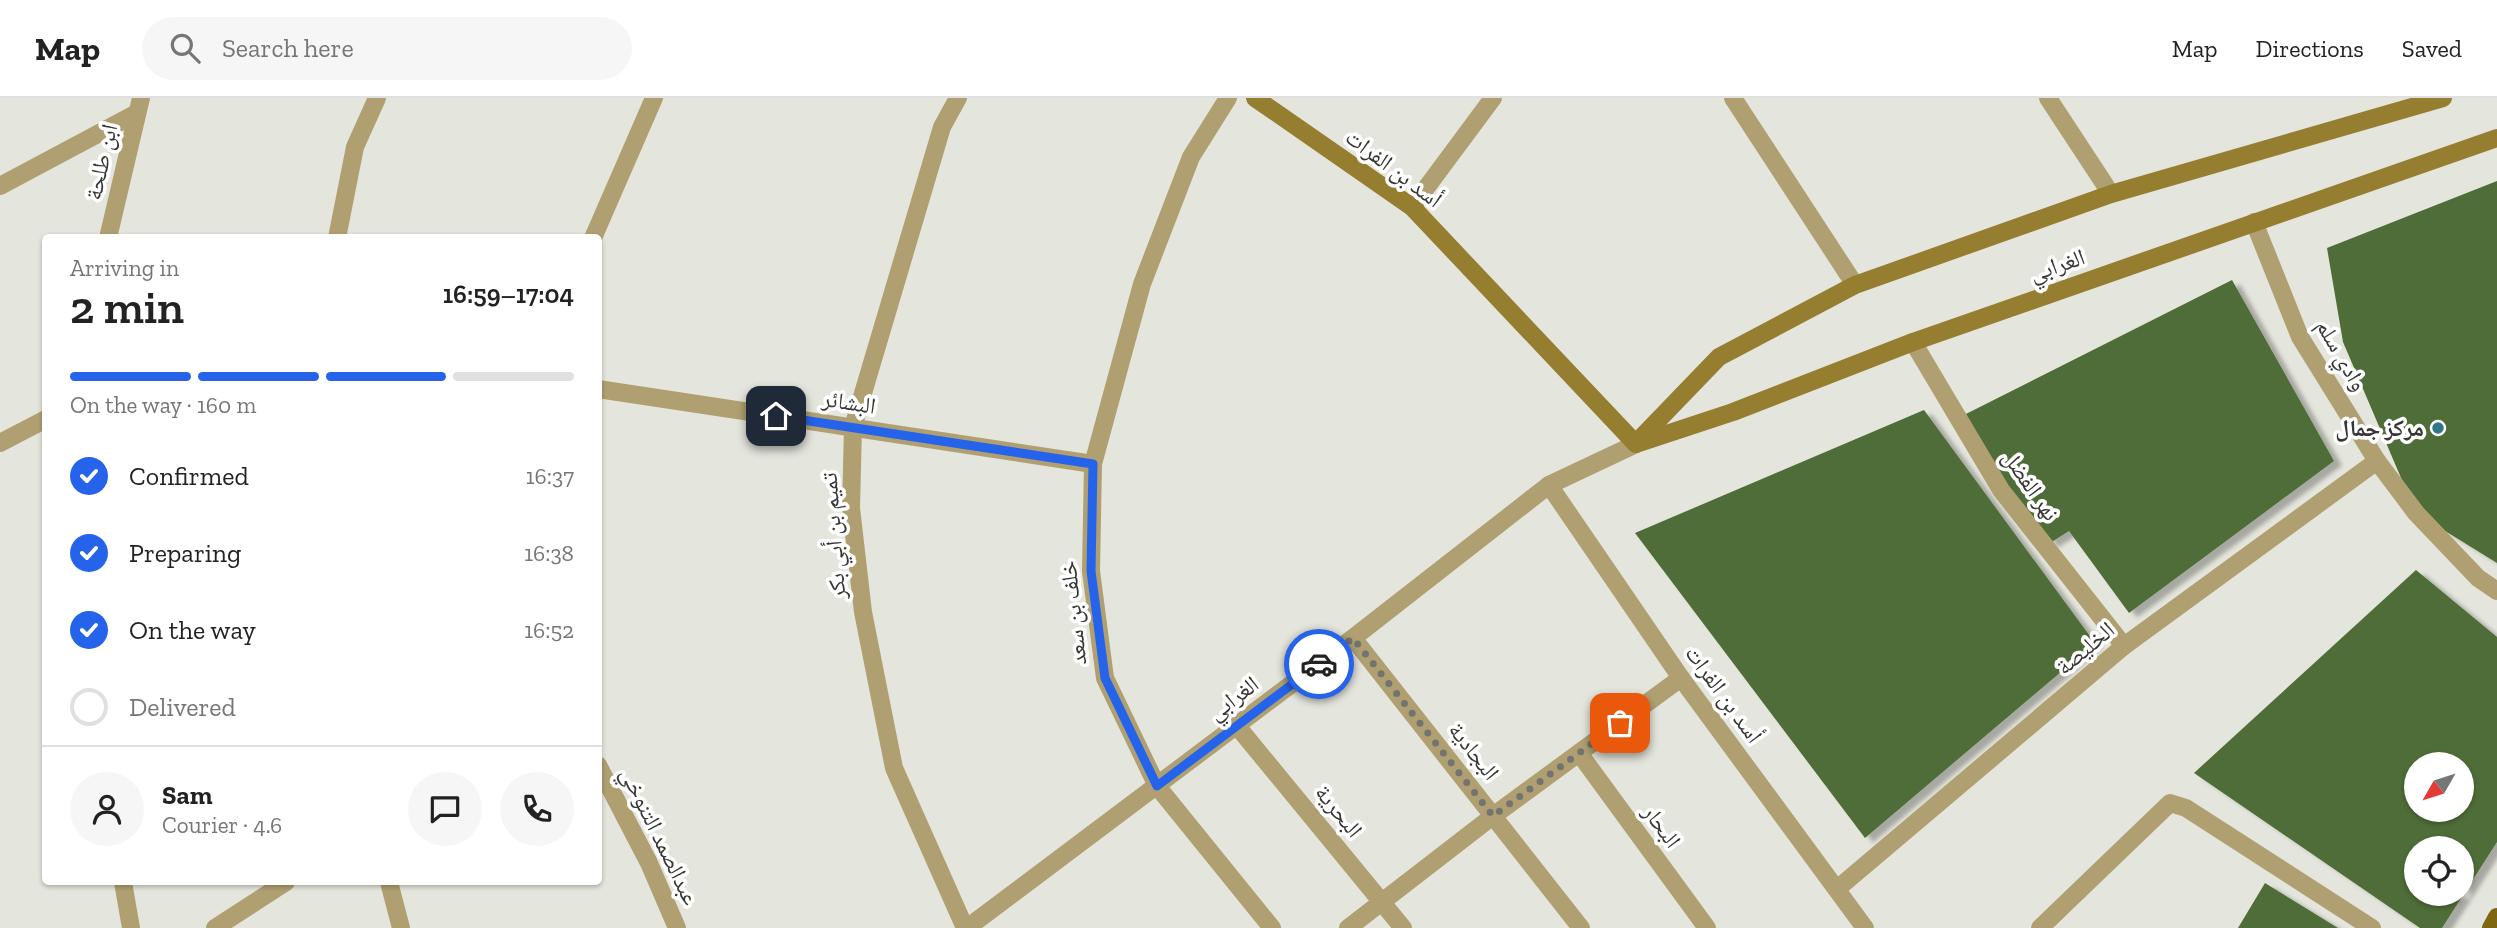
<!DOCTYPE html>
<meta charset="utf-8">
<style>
body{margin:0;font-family:"Zilla Slab","Noto Naskh Arabic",serif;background:#f6f6f6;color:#222;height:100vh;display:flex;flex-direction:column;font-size:26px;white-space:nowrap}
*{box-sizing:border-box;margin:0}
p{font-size:23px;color:#767676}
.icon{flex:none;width:38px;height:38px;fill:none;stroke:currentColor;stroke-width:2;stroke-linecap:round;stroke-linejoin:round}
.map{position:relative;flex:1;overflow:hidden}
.details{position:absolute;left:42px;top:136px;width:560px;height:651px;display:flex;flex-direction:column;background:#fff;border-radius:7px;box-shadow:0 2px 5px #0004}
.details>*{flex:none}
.needle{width:46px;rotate:231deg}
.fabs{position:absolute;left:2404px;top:654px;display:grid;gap:14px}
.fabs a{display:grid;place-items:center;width:70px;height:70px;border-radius:50%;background:#fff;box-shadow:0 2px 5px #0004;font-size:35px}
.pin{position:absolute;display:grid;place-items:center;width:60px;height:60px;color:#fff;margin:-30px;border-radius:14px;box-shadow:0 4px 10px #0006}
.courier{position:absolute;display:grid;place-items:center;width:70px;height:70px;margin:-35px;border:5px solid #2563eb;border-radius:50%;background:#fff;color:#222;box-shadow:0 2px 9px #0007}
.head em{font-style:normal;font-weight:600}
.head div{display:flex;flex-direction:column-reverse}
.head{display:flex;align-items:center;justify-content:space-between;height:119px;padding:0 28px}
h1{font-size:46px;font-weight:600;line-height:52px}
.bar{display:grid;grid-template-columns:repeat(4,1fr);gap:10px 7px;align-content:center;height:84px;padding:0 28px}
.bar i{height:9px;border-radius:5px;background:#e0e0e0}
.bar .active{background:#2563eb}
.bar p{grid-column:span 4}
.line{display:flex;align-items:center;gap:18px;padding:0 28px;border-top:2px solid #e0e0e0}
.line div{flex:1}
.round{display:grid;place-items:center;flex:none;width:74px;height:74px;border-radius:37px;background:#f6f6f6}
ol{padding:0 28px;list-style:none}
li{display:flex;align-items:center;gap:21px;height:77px}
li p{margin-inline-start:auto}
li .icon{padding:7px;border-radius:50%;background:#2563eb;color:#fff;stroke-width:4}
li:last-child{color:#767676}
li i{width:38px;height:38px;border:4px solid #e0e0e0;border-radius:50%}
header{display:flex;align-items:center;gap:42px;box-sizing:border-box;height:98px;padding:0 35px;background:#fff;border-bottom:2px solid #e0e0e0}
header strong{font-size:33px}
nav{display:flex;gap:38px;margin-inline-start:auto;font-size:24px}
.search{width:490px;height:63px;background:#f6f6f6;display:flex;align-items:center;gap:18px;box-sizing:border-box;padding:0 24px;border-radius:38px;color:#767676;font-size:26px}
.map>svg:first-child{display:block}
.building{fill:#4f6d37;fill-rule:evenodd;filter:url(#shadow)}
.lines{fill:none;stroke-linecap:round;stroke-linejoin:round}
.street{stroke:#b0a071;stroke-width:18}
.secondary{stroke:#967e30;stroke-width:18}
.primary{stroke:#7f6711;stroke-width:18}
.done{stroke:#73746f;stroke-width:7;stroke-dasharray:0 12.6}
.route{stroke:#2563eb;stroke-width:9}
.poi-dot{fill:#327686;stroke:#fff;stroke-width:2.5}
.labels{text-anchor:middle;stroke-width:7;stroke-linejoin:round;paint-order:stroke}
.street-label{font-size:23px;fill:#363734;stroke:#fff}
.poi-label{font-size:23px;font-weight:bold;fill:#363734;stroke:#fff;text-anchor:end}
</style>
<header>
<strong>Map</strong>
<div class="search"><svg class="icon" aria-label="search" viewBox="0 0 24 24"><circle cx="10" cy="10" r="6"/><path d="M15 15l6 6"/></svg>Search here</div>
<nav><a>Map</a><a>Directions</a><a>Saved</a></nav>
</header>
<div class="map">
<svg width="2497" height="830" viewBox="0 0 2497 830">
<defs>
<filter id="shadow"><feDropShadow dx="8" dy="4.5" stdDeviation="2" flood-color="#0004"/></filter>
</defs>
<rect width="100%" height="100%" fill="#e4e5dc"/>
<g class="building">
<path d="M2497 83V465L2416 415 2343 244 2327 150Z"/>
<path d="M2232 182 2334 363 2129 515 2069 433 2050 445 1958 320Z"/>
<path d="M1924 312 2095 545 1865 740 1635 435Z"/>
<path d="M2416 472 2497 539V744L2442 830H2420L2194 675ZM2417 667H2462V712H2417ZM2417 751H2462V796H2417Z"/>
<path d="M2265 785 2338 830H2238Z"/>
</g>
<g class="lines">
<g class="street">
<path d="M958 0 942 29 853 329 851 410 863 514 894 670 965 830"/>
<path d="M1228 0 1191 59 1142 186 1093 366 1091 473 1105 580 1157 688 1272 830"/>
<path d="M1733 0 1855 187"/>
<path d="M2048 0 2111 96"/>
<path d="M0 88 137 15"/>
<path d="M1412 109 1493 0"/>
<path d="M2254 124 2300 239 2377 363 2416 415 2478 480 2497 493"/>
<path d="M108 140 141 0"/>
<path d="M337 140 355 49 377 0"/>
<path d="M593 140 654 0"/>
<path d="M1913 244 2001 392 2124 548"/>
<path d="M598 291 1093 366"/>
<path d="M0 345 46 321"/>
<path d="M1549 387 1681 580 1865 830"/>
<path d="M1353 540 1581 830"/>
<path d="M1237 628 1403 830"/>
<path d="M1579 655 1707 830"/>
<path d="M598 667 649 765 677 830"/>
<path d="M123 784 131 830"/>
<path d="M389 784 401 830"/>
<path d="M1837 791 2124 548 2377 363"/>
<path d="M215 830 286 784"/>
<path d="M967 830 1353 540 1549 387 1636 346"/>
<path d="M1348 830 1493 718 1681 580"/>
<path d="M2040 830 2170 705 2186 710 2372 830"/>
</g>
<g class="secondary">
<path d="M1255 0 1412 109 1636 346"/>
<path d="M1637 344 1719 259 1855 187 2111 96 2443 0"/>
<path d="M1636 346 1733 314 1913 244 2497 40"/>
</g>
<path class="primary" d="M2491 830 2497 819"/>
</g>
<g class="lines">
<path class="done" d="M1319 566 1353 540 1493 718 1620 625"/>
<path class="route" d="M776 318 1093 366 1091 473 1105 580 1157 688 1319 566"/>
</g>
<circle class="poi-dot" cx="2438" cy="330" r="7"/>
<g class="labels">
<g class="street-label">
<text transform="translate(101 64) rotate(-77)" y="8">ابن طلحة</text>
<text transform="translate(1394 70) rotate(37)" y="8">أسد بن الفرات</text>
<text transform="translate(2057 167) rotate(-19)" y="8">الغرابي</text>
<text transform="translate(2342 257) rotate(60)" y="8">وادي سلم</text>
<text transform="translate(849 304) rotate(9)" y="8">البشائر</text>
<text transform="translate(2031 387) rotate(55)" y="8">نهر الفضل</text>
<text transform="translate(833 438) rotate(-94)" y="8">تميم بن أبي بكر</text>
<text transform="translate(1073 515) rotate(-96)" y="8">خلف بن سعد</text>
<text transform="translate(2085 550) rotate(-40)" y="8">الخليصة</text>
<text transform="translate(1724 596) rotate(54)" y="8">أسد بن الفرات</text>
<text transform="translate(1233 600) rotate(-37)" y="8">الغرابي</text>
<text transform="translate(1474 653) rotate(52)" y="8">البجادية</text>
<text transform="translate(1339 713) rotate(51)" y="8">البحرية</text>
<text transform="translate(1662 728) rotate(54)" y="8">البحار</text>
<text transform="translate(660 738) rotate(64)" y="8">عبدالصمد التنوخي</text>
</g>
<g class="poi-label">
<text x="2424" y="338">مركز جمال</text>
</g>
</g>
</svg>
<div class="fabs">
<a><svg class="needle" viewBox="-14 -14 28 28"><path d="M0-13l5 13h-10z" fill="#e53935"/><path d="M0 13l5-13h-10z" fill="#767676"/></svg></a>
<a><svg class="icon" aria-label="locate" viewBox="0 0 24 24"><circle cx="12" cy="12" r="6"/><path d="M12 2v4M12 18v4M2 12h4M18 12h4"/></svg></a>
</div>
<div class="pin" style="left:1620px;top:625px;background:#ea580c"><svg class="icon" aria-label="bag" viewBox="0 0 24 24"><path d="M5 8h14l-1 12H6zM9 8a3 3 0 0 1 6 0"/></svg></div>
<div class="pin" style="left:776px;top:318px;background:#1f2937"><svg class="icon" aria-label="home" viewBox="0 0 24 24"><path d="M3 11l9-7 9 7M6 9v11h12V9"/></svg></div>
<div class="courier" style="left:1319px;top:566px"><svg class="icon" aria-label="car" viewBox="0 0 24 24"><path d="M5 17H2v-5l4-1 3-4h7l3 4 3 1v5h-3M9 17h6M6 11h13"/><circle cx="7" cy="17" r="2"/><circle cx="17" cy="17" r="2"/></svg></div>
<section class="details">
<div class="head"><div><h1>2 min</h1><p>Arriving in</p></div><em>16:59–17:04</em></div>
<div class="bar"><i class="active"></i><i class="active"></i><i class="active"></i><i></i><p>On the way · 160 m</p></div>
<ol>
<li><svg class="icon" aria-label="check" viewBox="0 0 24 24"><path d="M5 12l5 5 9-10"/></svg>Confirmed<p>16:37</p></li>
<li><svg class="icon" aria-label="check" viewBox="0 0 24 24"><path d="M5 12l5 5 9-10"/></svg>Preparing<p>16:38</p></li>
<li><svg class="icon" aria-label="check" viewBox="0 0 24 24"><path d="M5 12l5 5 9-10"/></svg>On the way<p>16:52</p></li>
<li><i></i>Delivered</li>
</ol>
<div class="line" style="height:126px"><a class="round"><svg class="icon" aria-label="person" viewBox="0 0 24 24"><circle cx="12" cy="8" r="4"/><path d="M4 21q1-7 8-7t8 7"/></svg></a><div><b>Sam</b><p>Courier · 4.6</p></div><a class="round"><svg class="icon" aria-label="chat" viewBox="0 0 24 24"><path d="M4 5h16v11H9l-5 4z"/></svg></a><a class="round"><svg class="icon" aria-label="phone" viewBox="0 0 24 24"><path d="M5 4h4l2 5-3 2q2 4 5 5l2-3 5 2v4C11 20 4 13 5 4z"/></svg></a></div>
</section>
</div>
